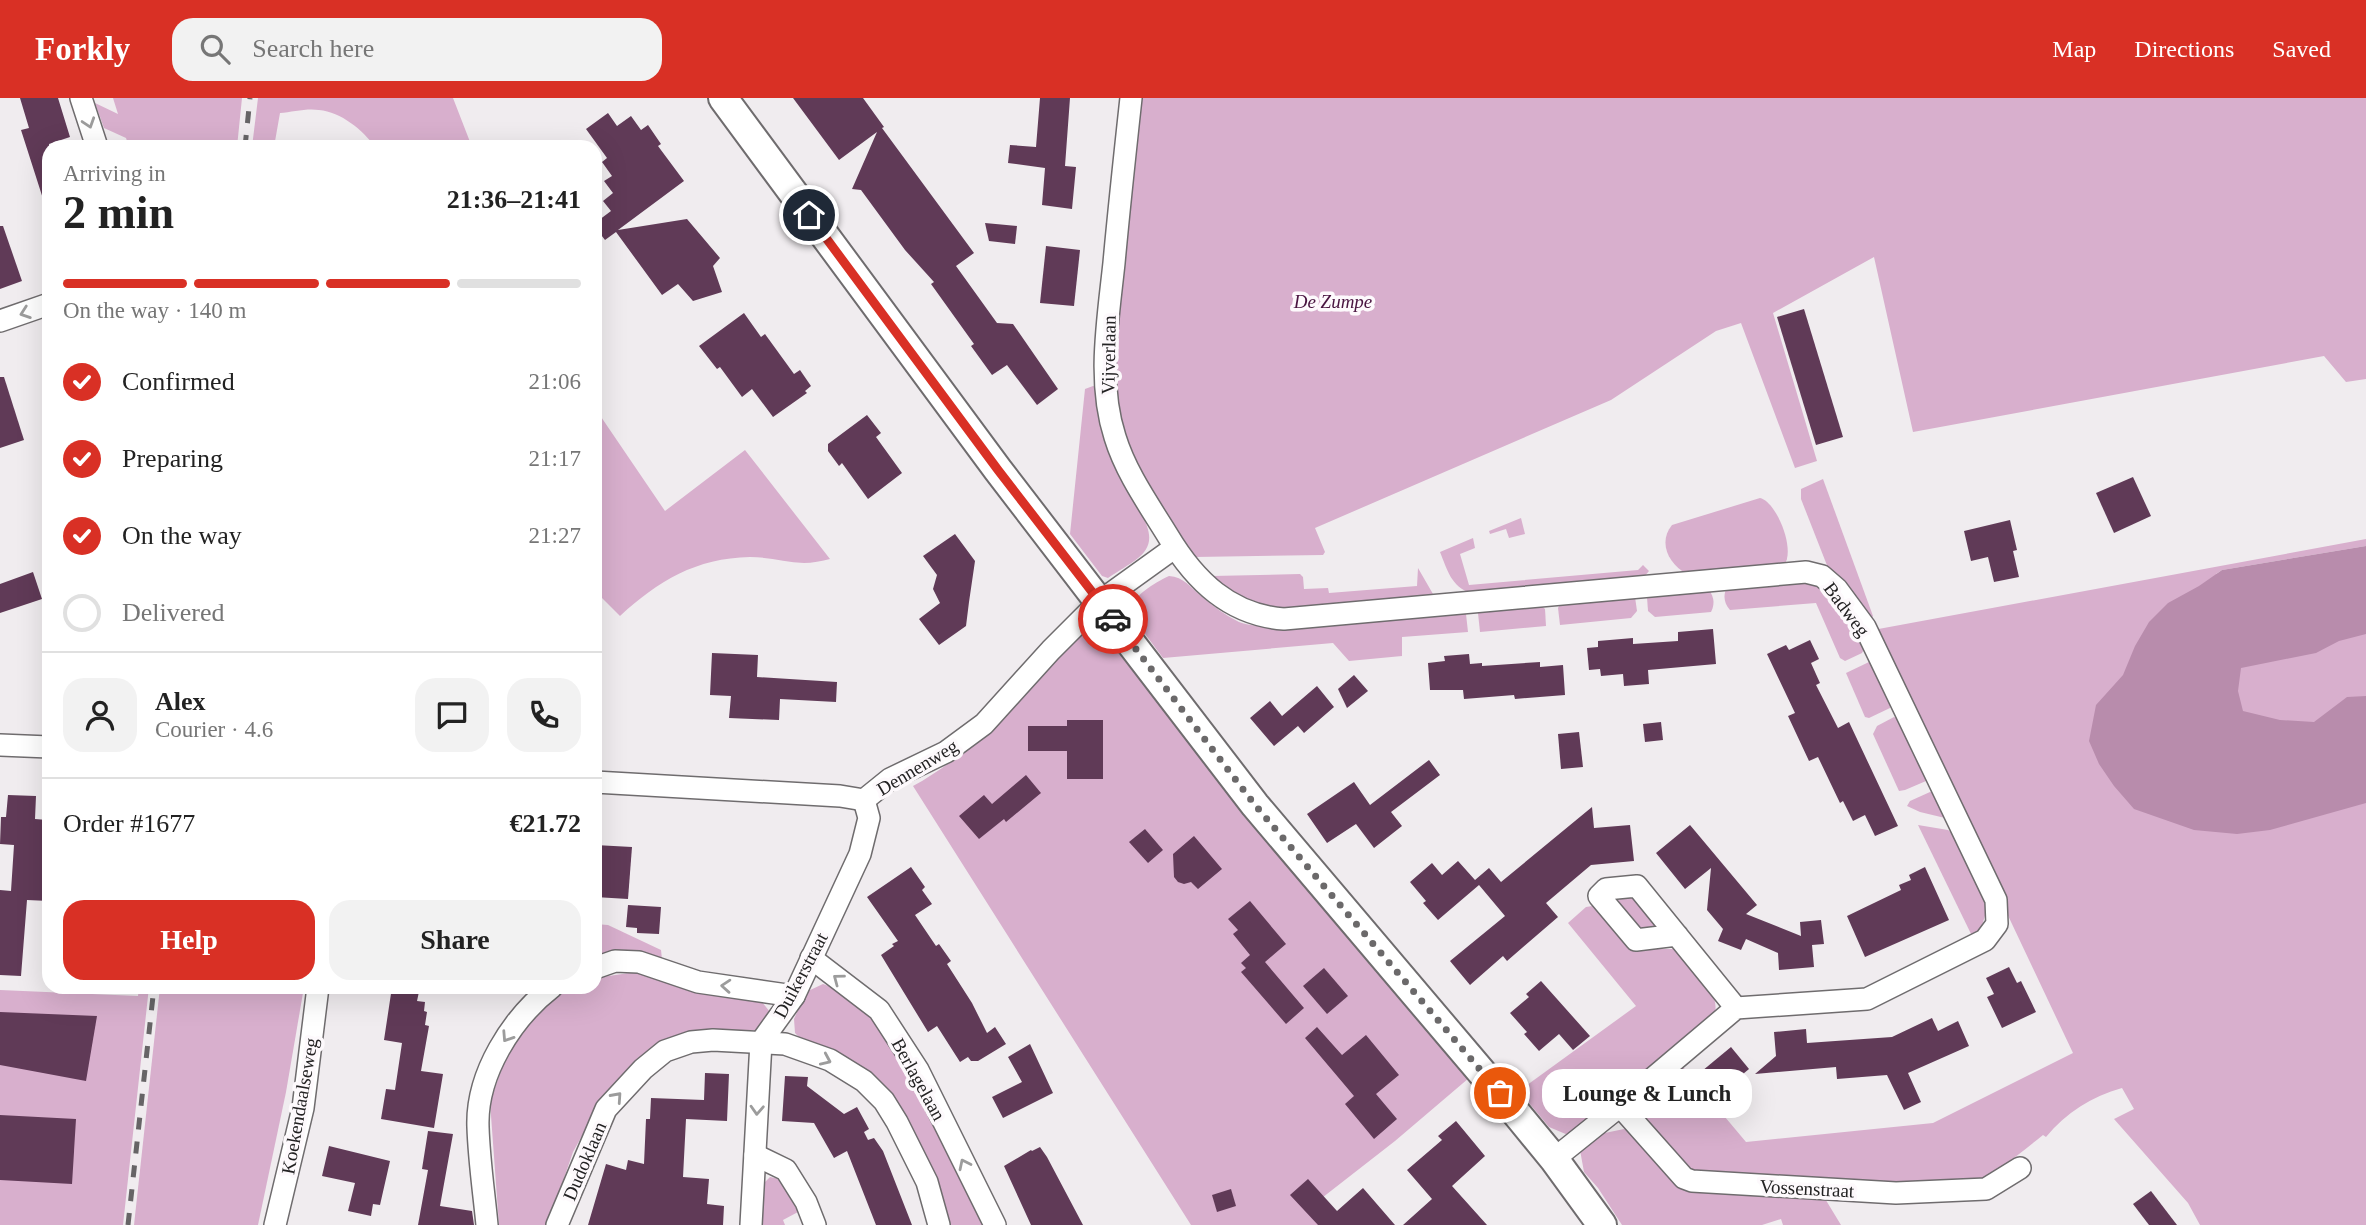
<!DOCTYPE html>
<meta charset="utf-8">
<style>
body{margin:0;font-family:"Times New Roman",serif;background:#f2f2f2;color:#222;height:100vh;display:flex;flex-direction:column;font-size:26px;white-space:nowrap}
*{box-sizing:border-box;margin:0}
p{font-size:23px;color:#767676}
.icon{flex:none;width:38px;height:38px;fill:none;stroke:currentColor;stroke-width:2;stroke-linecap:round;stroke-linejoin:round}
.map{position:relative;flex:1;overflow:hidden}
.details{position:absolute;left:42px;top:42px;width:560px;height:854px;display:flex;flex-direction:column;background:#fff;border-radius:21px;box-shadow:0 7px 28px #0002}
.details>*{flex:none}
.pin{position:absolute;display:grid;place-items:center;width:60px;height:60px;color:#fff;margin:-30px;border:4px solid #fff;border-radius:50%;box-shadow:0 2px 7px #0007}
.courier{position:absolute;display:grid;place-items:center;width:70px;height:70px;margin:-35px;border:5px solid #d93025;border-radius:50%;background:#fff;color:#222;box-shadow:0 2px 9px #0007}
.bubble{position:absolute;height:49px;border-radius:21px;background:#fff;box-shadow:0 7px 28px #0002;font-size:23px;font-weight:700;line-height:49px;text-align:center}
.summary em{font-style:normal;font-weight:700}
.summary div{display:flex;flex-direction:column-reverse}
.summary{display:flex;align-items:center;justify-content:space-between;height:119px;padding:0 21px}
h1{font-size:46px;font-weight:700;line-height:52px}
.bar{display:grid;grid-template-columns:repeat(4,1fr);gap:10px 7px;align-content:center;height:84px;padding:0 21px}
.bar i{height:9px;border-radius:5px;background:#e0e0e0}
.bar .selected{background:#d93025}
.bar p{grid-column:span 4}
.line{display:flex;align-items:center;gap:18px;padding:0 21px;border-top:2px solid #e0e0e0}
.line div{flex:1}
.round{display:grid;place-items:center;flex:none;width:74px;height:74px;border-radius:21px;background:#f2f2f2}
ol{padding:0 21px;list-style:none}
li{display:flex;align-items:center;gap:21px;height:77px}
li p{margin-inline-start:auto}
li .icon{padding:7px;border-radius:50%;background:#d93025;color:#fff;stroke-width:4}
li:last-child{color:#767676}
li i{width:38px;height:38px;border:4px solid #e0e0e0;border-radius:50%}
.button{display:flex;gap:14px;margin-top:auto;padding:14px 21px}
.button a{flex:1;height:80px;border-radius:21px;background:#d93025;color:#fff;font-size:28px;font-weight:700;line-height:80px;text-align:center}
.button a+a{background:#f2f2f2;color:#222}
header{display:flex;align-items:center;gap:42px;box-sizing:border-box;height:98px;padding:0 35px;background:#d93025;color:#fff}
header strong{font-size:33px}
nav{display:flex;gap:38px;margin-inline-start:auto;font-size:24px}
.search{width:490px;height:63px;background:#f2f2f2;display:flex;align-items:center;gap:18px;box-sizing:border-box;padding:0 24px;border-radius:21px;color:#767676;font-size:26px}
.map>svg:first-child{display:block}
.green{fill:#d8afcd}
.water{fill:#b88cac}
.building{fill:#603a57}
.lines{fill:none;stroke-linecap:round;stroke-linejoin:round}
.minor-casing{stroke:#6f6c6e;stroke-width:24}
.tertiary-casing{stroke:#6f6c6e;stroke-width:32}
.minor{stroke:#fff;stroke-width:21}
.tertiary{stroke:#fff;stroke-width:28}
.rail{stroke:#666466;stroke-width:5;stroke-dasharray:12 12;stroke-linecap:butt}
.oneway{stroke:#9c9c9c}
.done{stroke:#6b696a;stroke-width:7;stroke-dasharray:0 12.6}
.route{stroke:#d93025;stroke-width:9}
.labels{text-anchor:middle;stroke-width:7;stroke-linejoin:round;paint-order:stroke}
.park-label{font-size:19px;font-style:italic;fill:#491440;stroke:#fdf9fc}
.street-label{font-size:19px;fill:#232223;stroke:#fdf9fc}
</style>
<header>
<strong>Forkly</strong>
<div class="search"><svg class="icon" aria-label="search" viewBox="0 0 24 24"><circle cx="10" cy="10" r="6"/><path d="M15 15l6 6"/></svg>Search here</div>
<nav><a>Map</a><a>Directions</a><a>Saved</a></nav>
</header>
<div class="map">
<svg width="2366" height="1127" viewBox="0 0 2366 1127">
<rect width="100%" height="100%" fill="#f0ecef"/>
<g class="green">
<path d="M113 0H242L237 49H129L126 40 104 30 95 5 118 16Z"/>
<path d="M258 0H453L472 49H375C363 32 341 14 319 12 307 10 292 14 280 15L274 49H252Z"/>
<path d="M1138 0H2366V281L2346 284 2324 258 1913 334 1874 159 1773 215 1817 363 1795 370 1741 225 1716 233 1611 302 1315 430 1325 454 1323 457 1195 459 1150 390 1130 349 1119 317 1112 262Z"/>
<path d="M1093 288 1097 289 1139 412C1164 453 1139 459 1108 480L1102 478 1070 436 1085 291Z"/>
<path d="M595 310 665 413 745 352 830 461C822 463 812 465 804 465 786 464 768 459 750 459 696 460 658 483 620 518L595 493Z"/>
<path d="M1823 381 1873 518 1871 521 1830 475 1801 401V391Z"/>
<path d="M1760 400C1777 404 1796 453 1784 467L1687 476C1668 466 1658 444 1672 427Z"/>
<path d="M1521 420 1525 436 1509 440 1506 431 1490 436 1489 433Z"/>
<path d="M1473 440 1475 450 1460 456 1469 487 1638 472 1643 467 1649 473 1643 480 1471 495C1451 489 1447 471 1440 454Z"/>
<path d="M2366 441V448L2222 472 2216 476 2366 451V1127H2200L2188 1105 2114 1021 2134 1011 2122 990C2092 998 2066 1015 2046 1039L2043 1037C2018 1057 1995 1076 1965 1088L1700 1078 1677 1066 1641 1020 1638 1013 1645 1000 1683 969 1746 1044 1933 1025 2073 955 1873 532Z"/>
<path d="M1418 470 1433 496 1431 499 1283 515 1259 511 1220 485 1212 478 1300 476 1303 479 1304 491 1328 490 1329 495 1417 488Z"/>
<path d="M1169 478C1184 479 1190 489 1201 498 1213 508 1225 517 1239 524 1249 528 1262 528 1273 529L1461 511 1466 516 1468 534 1402 539V558L1349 563 1333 545 1163 560 1131 517C1128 500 1154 485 1169 478Z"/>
<path d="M1805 482 1825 490 1867 545 1862 555 1845 563 1840 560 1816 505 1730 512C1723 504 1723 496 1728 487Z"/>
<path d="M1707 489C1713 497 1716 504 1711 514L1655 519 1648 513 1647 499 1651 494Z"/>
<path d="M1635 499 1637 513 1631 520 1560 527 1558 510 1562 502Z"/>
<path d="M1538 505 1545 511 1546 528 1480 534 1478 515 1484 508Z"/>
<path d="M1094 525 1204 661 1469 980 1395 1043 1318 1103 1333 1127H1191L913 688C979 653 1033 582 1085 527Z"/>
<path d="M1869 564 1878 567 1893 598 1890 610 1869 620 1865 619 1846 575Z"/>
<path d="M1894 619 1905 624 1928 676 1926 683 1905 692 1899 693 1873 636 1877 628Z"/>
<path d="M1930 694 1937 695 1947 716 1945 720 1920 714 1907 708 1910 703Z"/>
<path d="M1918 727 1948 732 1958 740 1989 805 1979 837 1973 840Z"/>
<path d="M1627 795H1634L1665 833 1639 837 1617 811 1618 803Z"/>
<path d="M1599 807 1634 851H1676C1691 869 1723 893 1714 918L1568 1037 1549 1029 1519 993 1636 908 1568 825 1586 809Z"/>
<path d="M595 826 608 827 661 852 662 861 595 864Z"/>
<path d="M636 874 762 904 770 914 768 924 759 932 713 933 599 1007 573 1054 548 1127H499L490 1004 502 970 522 932 556 897 574 889H595V880Z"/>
<path d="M823 886C879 904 910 983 935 1031 951 1063 967 1095 983 1127H949L918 1046 892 1000 805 945 795 935 794 921 806 894Z"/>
<path d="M139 889H149L123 1127H0V892L138 898Z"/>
<path d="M160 889H304L286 994 258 1127H134Z"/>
<path d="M1624 1031 1633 1034 1680 1086 1981 1101 1919 1105 1824 1099 1841 1127H1783L1781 1121 1762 1127H1622L1598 1090 1584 1074 1580 1052 1600 1036Z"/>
<path d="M770 1079 780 1081 798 1114 783 1122 785 1127H761L763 1086Z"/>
</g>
<path class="water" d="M2366 448V536L2339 543 2316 555 2241 570 2238 593 2243 613 2280 622 2314 624 2347 599 2366 598V705L2270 732 2237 736 2194 732 2134 711 2114 688 2099 666 2089 643 2096 607 2123 577 2135 548 2149 524 2168 505 2199 488 2222 472Z"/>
<g class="building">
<path d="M20 0H58L70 39 49 46V106L45 107 21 32 29 30Z"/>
<path d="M793 0H863L884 29 882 30 974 155 956 168 997 225 1013 226 1058 291 1037 307 1007 267 992 277 971 248 974 246 931 186 934 184 905 152 861 92 852 91 877 34 839 62Z"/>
<path d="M1040 0H1070L1065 68 1076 69 1072 111 1042 107 1045 70 1008 65 1010 47 1036 49Z"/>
<path d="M608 15 617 28 631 18 641 32 648 27 661 46 658 48 684 83 618 132 687 121 720 160 713 168 722 194 693 203 678 186 662 197 616 134 605 142 595 129V125L611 113 603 103 613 95 604 83 612 78 602 64 607 60 586 31Z"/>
<path d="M985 125 1017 128 1015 146 989 143Z"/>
<path d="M0 128H3L22 183 0 191Z"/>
<path d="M1046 148 1080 152 1074 208 1040 205Z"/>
<path d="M1804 211 1843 339 1816 347 1777 219Z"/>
<path d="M744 215 761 239 765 236 794 276 800 272 811 288 805 293 807 295 773 319 752 291 742 299 720 269 717 271 699 248Z"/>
<path d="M0 279H4L24 342 0 350Z"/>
<path d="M867 317 881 335 876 339 902 375 868 401 842 365 839 368 828 353V346Z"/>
<path d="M2133 379 2151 418 2114 435 2096 395Z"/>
<path d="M2010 422 2017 452 2013 453 2019 479 1994 484 1988 459 1971 463 1964 433Z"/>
<path d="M955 436 975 463 969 504 966 528 939 547 919 521 940 505 933 491 937 477 923 458Z"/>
<path d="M33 474 42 501 0 515V486Z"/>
<path d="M1713 531 1716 566 1648 572 1649 586 1624 588 1623 576 1601 578 1600 571 1589 572 1587 550 1598 549V543L1633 540V546L1678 543V534Z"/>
<path d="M1810 542 1819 561 1811 565 1820 585 1816 587 1838 630 1849 624 1898 728 1875 738 1865 717 1853 723 1843 703 1840 705 1818 659 1809 663 1788 618 1795 615 1767 556 1786 547 1789 552Z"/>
<path d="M712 555 758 557 757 579 837 584 836 604 780 601 779 622 729 620 731 598 710 597Z"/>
<path d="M1469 556 1470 566 1482 565V568L1540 564V569L1563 567 1565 597 1515 601 1514 597 1464 601 1463 592H1430L1428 565 1445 563 1444 558Z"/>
<path d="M1354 577 1368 593 1347 610 1338 591Z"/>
<path d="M1317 588 1334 609 1304 635 1298 628 1274 648 1250 620 1270 603 1282 618Z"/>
<path d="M1067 622H1103V681H1067V653H1028V628H1067Z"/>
<path d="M1661 624 1663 642 1645 644 1643 626Z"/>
<path d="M1579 634 1583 669 1561 671 1558 636Z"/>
<path d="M1429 662 1440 677 1391 714 1402 728 1374 750 1356 726 1327 745 1307 716 1354 684 1370 707Z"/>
<path d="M1026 677 1041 695 1006 724 1004 721 979 741 959 718 984 697 992 706Z"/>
<path d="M8 697 36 698 35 721 47 722 44 760H49V803L27 802 21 878 0 877V792L11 793 14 747 0 746 1 719H6Z"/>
<path d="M1592 709 1594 730 1630 727 1634 763 1591 767 1546 805 1558 819 1507 863 1503 858 1470 887 1450 863 1505 818 1479 787 1438 822 1423 805 1426 803 1410 784 1432 765 1442 777 1458 763 1475 782 1489 770 1501 784Z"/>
<path d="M1690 727 1757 807 1746 816 1801 838 1800 824 1821 822 1824 846 1812 847 1814 869 1779 872 1778 855 1746 841 1741 852 1718 843 1723 831 1707 812 1711 770 1685 791 1656 755Z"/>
<path d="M1145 731 1163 752 1148 765 1129 744Z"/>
<path d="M1194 738 1222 771 1198 791 1191 784 1184 786 1178 784 1174 779 1173 756Z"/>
<path d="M595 747 632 749 628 801 595 799Z"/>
<path d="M911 769 925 789 922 792 932 806 915 817 936 848 939 846 951 863 947 866 972 905 987 935 995 929 1006 946 978 963H971L968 959 960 964 937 928 928 934 881 857 894 848 892 846 898 843 867 799Z"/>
<path d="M1925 769 1949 822 1865 859 1847 818 1901 792 1899 787 1911 782 1909 777Z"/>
<path d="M1250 803 1286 846 1265 864 1304 910 1286 926 1241 874 1246 870 1241 865 1250 857 1233 836 1238 832 1228 821Z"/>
<path d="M628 807 661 809 659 836 637 835V830L626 829Z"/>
<path d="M2009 869 2017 885 2021 883 2036 914 2002 930 1987 899 1994 896 1986 880Z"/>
<path d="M1324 870 1348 898 1327 916 1303 888Z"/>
<path d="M1541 883 1590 938 1573 952 1559 936 1539 953 1524 936 1527 934 1510 915 1529 899 1526 896Z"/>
<path d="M392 889H420L417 903 425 904 424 913 427 914 425 927 429 928 421 973 443 976 434 1030 381 1021 386 991 395 992 402 945 384 942Z"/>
<path d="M0 914 97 918 86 983 0 967Z"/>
<path d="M1932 920 1938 933 1958 923 1969 948 1908 975 1921 1004 1904 1012 1887 977 1837 981 1836 969 1755 976 1776 958 1774 934 1806 931 1807 945 1892 939Z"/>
<path d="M1317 929 1342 957 1366 937 1399 977 1376 996 1397 1021 1374 1041 1345 1006 1354 998 1305 940Z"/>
<path d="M1030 946 1053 995 1003 1020 992 999 1022 984 1008 959Z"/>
<path d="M1731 949 1749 971 1720 995 1702 973Z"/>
<path d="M705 975 729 976 727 1023 686 1021 683 1079 709 1081 707 1106 724 1108 723 1127H588L606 1066 626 1072 628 1062 644 1066 646 1021H650L651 1000 704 1002Z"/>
<path d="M785 978 808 979 807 988 844 1016 857 1009 869 1031 864 1034 868 1042 874 1040 883 1053 912 1127H876L847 1053 834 1060 814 1025 782 1023Z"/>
<path d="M0 1017 76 1021 72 1086 0 1082Z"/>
<path d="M1456 1023 1485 1058 1452 1088 1487 1127H1403L1432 1101 1407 1072 1442 1042 1438 1038Z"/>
<path d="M428 1033 453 1036 440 1108 472 1113 474 1127H418L428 1072 422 1071Z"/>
<path d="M329 1048 390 1063 380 1107 373 1106 371 1118 348 1113 355 1085 322 1078Z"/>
<path d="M1040 1049 1047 1059 1083 1127H1031L1004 1068 1031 1052 1032 1053Z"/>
<path d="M1308 1081 1337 1113 1363 1090 1395 1127H1318L1290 1097Z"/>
<path d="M1231 1091 1236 1108 1217 1114 1212 1097Z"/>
<path d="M2151 1093 2177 1127H2149L2133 1106Z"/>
</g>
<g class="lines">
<g class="minor-casing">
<g id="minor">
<path d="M81 0 97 49"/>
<path d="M1131 0C1125 55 1119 110 1114 165 1108 222 1097 284 1115 339 1126 375 1149 407 1168 438 1195 483 1230 517 1284 521L1806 474 1822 478 1837 491 1865 529 1996 802 1997 826 1985 842 1867 901 1736 910 1620 1008 1554 1061"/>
<path d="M0 223 49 206"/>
<path d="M0 647 49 649"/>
<path d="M595 684 840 698 864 702 890 681 946 654 984 626 1051 552 1099 504 1174 450"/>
<path d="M1677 837 1636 842 1599 798 1606 791 1637 788 1736 910"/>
<path d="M811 860 879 912 918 972 995 1127"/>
<path d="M595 870 615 863 639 864 698 884 794 898"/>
<path d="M1620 1008 1684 1080 1692 1083 1896 1095 1986 1091 2020 1070"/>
<path d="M755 1057 786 1072 806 1104 815 1127"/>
<path d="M275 1127 303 1010 318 889"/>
<path d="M487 1127C484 1095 479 1062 478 1029 476 976 512 920 552 889"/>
<path d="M557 1127 606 1011 643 971 665 953 691 944 713 942 785 946 830 962 864 983 884 1003 897 1024 927 1084 939 1127"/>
<path d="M751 1127 761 944 794 898 860 756 869 720 864 702"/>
</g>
</g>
<g class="tertiary-casing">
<path id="tertiary" d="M723 0 998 372 1255 707 1517 1016 1554 1061 1602 1127"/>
</g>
<use href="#minor" class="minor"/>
<use href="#tertiary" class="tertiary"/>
<g class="rail">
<path d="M245 49 250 0"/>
<path d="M128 1127 154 889"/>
</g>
</g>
<defs><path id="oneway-chevron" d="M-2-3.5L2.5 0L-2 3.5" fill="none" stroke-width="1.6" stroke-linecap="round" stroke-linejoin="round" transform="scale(1.75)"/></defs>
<g class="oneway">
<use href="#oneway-chevron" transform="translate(89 25) rotate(72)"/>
<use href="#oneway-chevron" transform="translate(25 215) rotate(161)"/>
<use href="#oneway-chevron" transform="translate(838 881) rotate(-143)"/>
<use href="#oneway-chevron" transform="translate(726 888) rotate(-176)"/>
<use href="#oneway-chevron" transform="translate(507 939) rotate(123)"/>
<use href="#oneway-chevron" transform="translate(826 962) rotate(24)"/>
<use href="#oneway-chevron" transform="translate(617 999) rotate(-48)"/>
<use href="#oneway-chevron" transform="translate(757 1012) rotate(93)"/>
<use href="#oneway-chevron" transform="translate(964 1066) rotate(-116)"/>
</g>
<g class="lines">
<path class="done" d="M1113 521 1255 707 1500 995"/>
<path class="route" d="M809 117 998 372 1113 521"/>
</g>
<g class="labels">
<g class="park-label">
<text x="1333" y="210">De Zumpe</text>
</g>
<g class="street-label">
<text transform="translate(1108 257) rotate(-89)" y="7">Vijverlaan</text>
<text transform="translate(1847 511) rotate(53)" y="7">Badweg</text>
<text transform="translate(917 669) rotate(-31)" y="7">Dennenweg</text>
<text transform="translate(800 877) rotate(-62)" y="7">Duikerstraat</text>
<text transform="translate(919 981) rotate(61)" y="7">Berlagelaan</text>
<text transform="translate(299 1008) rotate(-80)" y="7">Koekendaalseweg</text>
<text transform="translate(584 1063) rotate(-67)" y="7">Dudoklaan</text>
<text transform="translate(1807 1090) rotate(3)" y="7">Vossenstraat</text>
</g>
</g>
</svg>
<div class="pin" style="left:1500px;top:995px;background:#ea580c"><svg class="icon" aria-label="bag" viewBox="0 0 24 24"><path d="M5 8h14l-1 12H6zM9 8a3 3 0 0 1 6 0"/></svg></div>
<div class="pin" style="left:809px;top:117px;background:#1f2937"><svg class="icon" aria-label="home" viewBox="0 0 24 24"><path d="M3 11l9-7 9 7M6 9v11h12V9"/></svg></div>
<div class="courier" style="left:1113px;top:521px"><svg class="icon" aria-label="car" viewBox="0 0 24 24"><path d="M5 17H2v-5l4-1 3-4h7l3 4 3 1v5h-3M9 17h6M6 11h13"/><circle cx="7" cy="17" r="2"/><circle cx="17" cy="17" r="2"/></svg></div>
<div class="bubble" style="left:1542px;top:971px;width:210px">Lounge &amp; Lunch</div>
<section class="details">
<div class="summary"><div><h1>2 min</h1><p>Arriving in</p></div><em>21:36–21:41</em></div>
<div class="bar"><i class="selected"></i><i class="selected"></i><i class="selected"></i><i></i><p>On the way · 140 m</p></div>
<ol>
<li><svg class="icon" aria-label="check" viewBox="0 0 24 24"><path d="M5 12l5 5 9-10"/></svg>Confirmed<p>21:06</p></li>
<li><svg class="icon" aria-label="check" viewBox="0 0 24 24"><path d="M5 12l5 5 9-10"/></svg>Preparing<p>21:17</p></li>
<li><svg class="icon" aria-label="check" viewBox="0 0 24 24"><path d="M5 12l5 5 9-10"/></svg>On the way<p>21:27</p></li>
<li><i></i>Delivered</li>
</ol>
<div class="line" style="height:126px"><a class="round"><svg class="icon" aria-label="person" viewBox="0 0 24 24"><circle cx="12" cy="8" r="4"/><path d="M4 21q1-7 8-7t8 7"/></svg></a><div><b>Alex</b><p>Courier · 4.6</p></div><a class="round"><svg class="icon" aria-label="chat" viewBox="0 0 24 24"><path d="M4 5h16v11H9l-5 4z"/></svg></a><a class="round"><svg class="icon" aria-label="phone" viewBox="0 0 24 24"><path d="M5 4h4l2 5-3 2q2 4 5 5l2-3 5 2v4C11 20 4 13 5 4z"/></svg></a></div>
<div class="line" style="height:91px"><div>Order #1677</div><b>€21.72</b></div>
<div class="button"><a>Help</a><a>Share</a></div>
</section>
</div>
